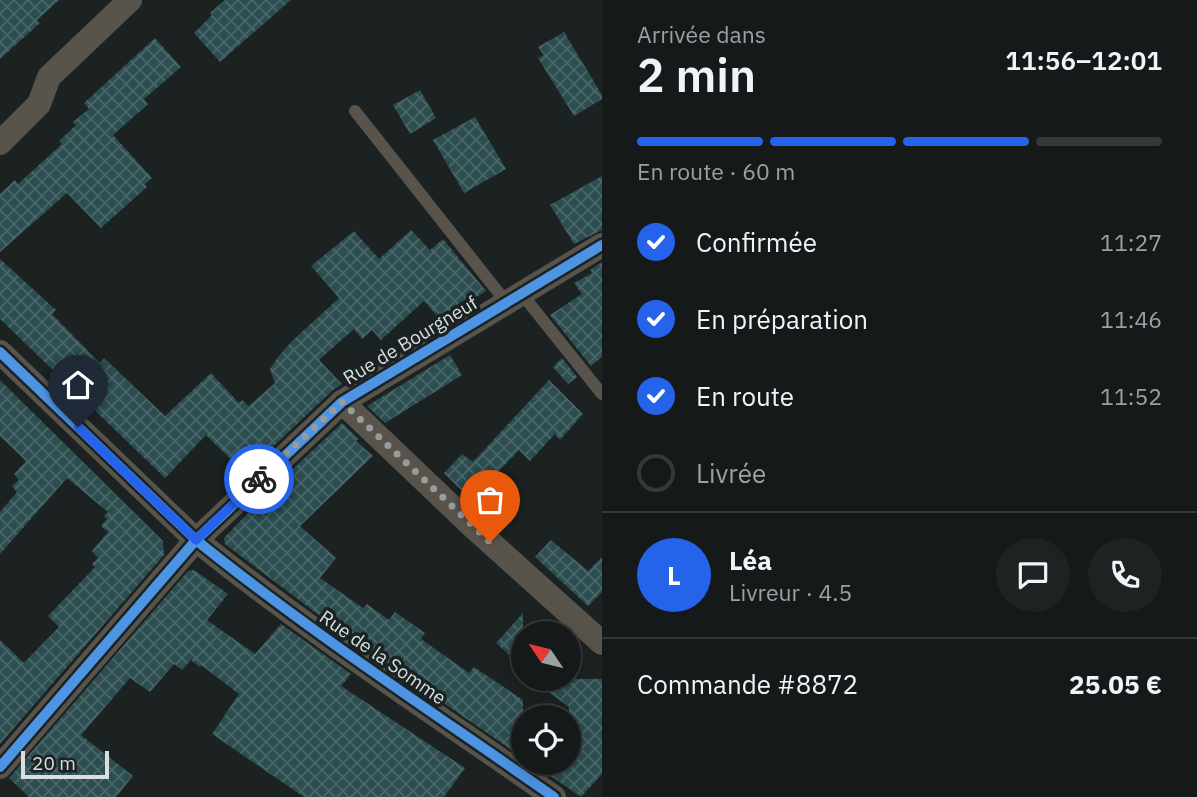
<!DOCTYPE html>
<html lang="fr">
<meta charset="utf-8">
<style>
body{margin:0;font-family:"IBM Plex Sans",sans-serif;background:#1e2222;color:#f1f3f6;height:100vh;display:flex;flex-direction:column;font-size:26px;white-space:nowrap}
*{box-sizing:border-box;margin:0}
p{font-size:23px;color:#9da0a2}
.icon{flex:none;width:38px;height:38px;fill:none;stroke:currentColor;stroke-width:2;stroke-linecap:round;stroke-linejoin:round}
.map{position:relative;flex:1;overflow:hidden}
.side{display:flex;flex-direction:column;background:#151919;width:595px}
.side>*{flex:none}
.needle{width:46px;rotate:305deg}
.tools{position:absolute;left:511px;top:621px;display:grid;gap:14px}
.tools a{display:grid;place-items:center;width:70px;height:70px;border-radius:50%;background:#151919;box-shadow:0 4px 18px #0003,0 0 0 2px #343838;font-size:35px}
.scale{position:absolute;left:21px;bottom:18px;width:88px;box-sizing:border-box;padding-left:7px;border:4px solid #d9dedf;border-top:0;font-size:19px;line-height:24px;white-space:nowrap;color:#d9dedf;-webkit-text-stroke:5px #1a2223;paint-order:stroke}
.pin{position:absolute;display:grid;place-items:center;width:60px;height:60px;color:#fff;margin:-72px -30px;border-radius:50% 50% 50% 0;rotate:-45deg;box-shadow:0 0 7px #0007}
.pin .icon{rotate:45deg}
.courier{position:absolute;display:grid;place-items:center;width:70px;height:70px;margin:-35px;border:5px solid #2563eb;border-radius:50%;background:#fff;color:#222;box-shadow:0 2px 9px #0007}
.headline em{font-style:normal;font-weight:600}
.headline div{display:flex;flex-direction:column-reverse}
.headline{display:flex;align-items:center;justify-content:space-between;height:119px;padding:0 35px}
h1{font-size:46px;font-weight:600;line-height:52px}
.bar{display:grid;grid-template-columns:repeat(4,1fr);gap:10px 7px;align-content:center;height:84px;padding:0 35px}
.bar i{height:9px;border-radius:5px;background:#343838}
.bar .active{background:#2563eb}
.bar p{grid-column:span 4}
.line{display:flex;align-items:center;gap:18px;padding:0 35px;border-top:2px solid #343838}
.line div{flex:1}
.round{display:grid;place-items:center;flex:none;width:74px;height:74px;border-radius:37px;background:#1e2222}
ol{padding:0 35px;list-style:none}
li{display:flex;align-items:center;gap:21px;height:77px}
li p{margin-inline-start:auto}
li .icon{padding:7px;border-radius:50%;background:#2563eb;color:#fff;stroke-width:4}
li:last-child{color:#9da0a2}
li i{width:38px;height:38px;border:4px solid #343838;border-radius:50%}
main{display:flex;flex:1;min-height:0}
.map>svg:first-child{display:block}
.building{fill:url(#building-cross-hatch)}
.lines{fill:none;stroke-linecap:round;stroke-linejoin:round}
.lane{stroke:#58534b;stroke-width:12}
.street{stroke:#58534b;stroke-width:24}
.cycleway-casing{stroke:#1a2223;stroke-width:15}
.cycleway{stroke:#4d94e3;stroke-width:10}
.done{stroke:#979c9c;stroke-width:7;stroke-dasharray:0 12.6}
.route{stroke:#2563eb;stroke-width:9}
.labels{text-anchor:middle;stroke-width:7;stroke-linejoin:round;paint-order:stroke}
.street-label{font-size:19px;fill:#d9dedf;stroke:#1a2223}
</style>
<main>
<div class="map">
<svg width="602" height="797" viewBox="0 0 602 797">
<defs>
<pattern id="building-cross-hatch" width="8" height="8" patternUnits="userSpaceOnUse" patternTransform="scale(1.75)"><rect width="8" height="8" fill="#2c4e50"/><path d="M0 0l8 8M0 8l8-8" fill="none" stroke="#4a6769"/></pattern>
</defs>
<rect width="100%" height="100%" fill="#1c2121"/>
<g class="building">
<path d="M0 0H59L37 20 40 23 0 59Z"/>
<path d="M225 0H291L220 62 194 33 212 15 210 13Z"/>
<path d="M564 32 602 95V99L574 116 538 58 544 55 538 47Z"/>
<path d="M155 38 181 67 144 99 148 104 113 135 152 178 145 184 147 187 101 228 67 193 0 252V194L15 180 18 184 62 144 59 141 76 125 73 122 89 109 84 103Z"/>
<path d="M420 90 436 118 410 134 393 105Z"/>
<path d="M475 117 506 169 464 193 433 140Z"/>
<path d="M602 176V230L574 244 550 205Z"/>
<path d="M411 230 430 250 443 239 486 291 440 319 424 301 381 340 372 330 362 339 354 329 319 360 342 384 332 391 245 473 206 435 165 478 0 319V259L56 310 52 314 100 363 104 358 165 416 211 373 239 403 242 400 249 406 275 383 270 369 278 357 292 341 339 298 311 266 354 231 379 259Z"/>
<path d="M602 262V357L591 366 550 315 582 294 574 283 592 273 590 270Z"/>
<path d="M450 355 462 375 385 423 367 406Z"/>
<path d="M562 358 577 377 568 384 553 367Z"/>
<path d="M0 380 163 541 164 555 0 744V640L24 663 59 627 48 616 95 567 92 564 98 558 92 551 108 532 101 526 107 519 104 516 108 512 67 478 0 554V512L17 492 12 486 19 480 14 474 26 461 0 436Z"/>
<path d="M549 380 583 414 560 440 555 434 530 461 519 450 471 500 444 473 462 454 473 462Z"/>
<path d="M342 423 359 439 356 441 373 456 300 526 336 558 320 578 363 608 367 604 389 620 395 612 425 633 421 639 469 673 474 667 523 700V758L336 628 225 544 224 538 267 493Z"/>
<path d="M551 540 588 571 602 557V592L588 606 535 557Z"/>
<path d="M194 570 228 594 207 620 255 654 281 624 351 674 341 686 465 768 444 797H304L212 734 239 694 201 665 200 667 191 660 182 670 174 664 150 692 130 678 81 735 133 776 116 797H29L9 778 188 571Z"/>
<path d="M523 613V667L496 643Z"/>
<path d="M531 679H602V774L581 797 532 763H569V707Z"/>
</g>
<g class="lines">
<g class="lane">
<path d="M355 111 506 302"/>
<path d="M521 293 602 394"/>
</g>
<g class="street">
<path d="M0 143 39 104 49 77 130 0"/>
<path d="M0 352 196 540C310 632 434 713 554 797"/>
<path d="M342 402 471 525 602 643"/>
<path d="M0 767 196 540 342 402 602 245"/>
</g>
<g class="cycleway-casing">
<g id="cycleway">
<path d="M0 352 196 540C310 632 434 713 554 797"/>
<path d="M0 767 196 540 342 402 602 245"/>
</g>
</g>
<use href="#cycleway" class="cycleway"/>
</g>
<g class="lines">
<path class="done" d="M259 479 342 402 490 542"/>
<path class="route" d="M78 427 196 540 259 479"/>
</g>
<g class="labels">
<g class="street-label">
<text transform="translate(410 340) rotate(-31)" y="7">Rue de Bourgneuf</text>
<text transform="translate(383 657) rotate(35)" y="7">Rue de la Somme</text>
</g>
</g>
</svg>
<div class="tools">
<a><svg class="needle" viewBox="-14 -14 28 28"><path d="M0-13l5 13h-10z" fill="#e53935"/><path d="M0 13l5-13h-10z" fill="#9da0a2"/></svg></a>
<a><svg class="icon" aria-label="locate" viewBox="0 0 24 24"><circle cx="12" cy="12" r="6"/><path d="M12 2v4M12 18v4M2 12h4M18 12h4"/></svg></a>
</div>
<div class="scale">20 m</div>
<div class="pin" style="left:490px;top:542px;background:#ea580c"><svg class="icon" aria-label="bag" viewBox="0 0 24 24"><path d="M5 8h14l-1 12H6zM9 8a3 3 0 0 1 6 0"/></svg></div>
<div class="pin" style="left:78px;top:427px;background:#1f2937"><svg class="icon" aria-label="home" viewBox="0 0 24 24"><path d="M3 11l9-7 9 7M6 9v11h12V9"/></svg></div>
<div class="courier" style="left:259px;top:479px"><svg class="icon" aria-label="bike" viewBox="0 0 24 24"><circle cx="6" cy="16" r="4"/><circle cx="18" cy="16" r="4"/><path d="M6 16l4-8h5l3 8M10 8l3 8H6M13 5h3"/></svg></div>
</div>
<section class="side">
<div class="headline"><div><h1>2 min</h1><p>Arrivée dans</p></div><em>11:56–12:01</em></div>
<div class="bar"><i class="active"></i><i class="active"></i><i class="active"></i><i></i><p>En route · 60 m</p></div>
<ol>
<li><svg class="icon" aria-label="check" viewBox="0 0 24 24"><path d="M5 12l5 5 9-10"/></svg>Confirmée<p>11:27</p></li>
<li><svg class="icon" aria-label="check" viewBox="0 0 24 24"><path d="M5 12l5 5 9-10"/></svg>En préparation<p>11:46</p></li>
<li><svg class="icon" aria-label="check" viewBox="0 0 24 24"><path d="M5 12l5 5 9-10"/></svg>En route<p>11:52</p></li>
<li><i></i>Livrée</li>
</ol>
<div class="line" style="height:126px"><b class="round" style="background:#2563eb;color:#fff">L</b><div><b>Léa</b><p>Livreur · 4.5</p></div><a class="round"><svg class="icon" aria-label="chat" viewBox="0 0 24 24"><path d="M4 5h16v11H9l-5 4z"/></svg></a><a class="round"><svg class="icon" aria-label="phone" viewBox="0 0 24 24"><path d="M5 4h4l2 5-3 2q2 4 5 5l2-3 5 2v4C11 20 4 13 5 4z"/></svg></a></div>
<div class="line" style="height:91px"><div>Commande #8872</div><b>25.05 €</b></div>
</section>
</main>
